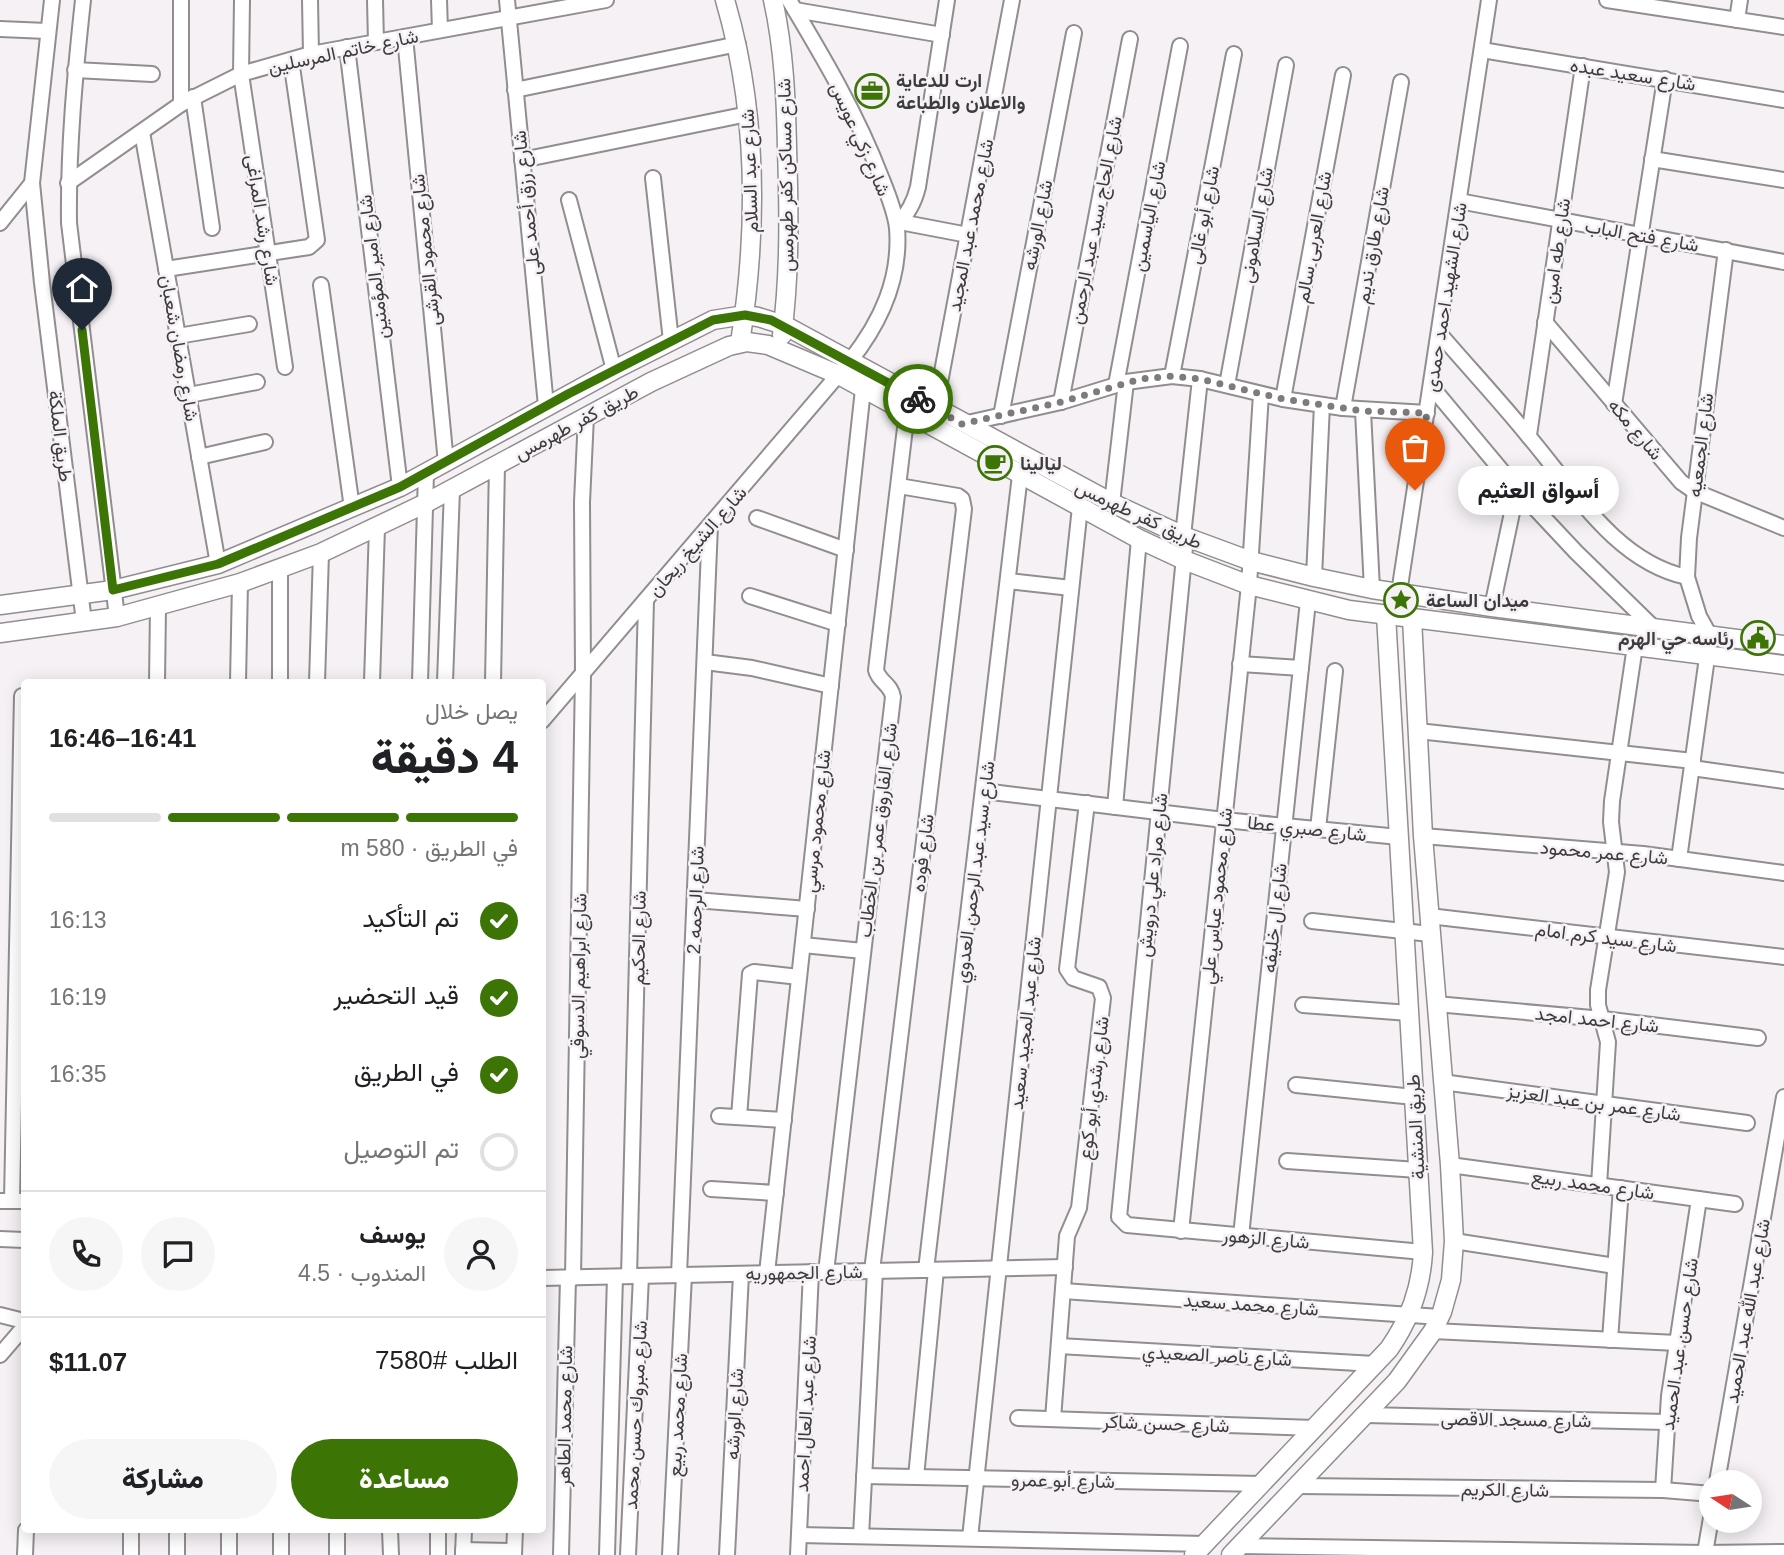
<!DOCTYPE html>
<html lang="ar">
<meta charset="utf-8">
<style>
body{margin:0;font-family:Arial,Vazirmatn,sans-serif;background:#f6f6f6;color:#202124;direction:rtl;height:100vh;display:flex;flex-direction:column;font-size:26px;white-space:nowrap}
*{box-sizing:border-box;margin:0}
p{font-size:23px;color:#757577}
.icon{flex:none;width:38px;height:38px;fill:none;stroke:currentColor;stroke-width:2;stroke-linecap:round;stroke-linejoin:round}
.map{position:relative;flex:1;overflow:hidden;direction:ltr}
.panel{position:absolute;left:21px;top:679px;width:525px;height:854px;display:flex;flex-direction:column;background:#fff;border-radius:7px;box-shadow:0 4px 18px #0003;direction:rtl}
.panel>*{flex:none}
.needle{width:46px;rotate:282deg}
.fabs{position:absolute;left:1699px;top:1470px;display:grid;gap:14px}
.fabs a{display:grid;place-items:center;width:63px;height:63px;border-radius:50%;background:#fff;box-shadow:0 4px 18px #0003;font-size:35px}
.pin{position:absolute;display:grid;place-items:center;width:60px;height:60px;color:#fff;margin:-72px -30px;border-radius:50% 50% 50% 0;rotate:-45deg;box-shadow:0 0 7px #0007}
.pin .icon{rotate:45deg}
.courier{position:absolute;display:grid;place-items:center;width:70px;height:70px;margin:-35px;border:5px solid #3c7506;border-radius:50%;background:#fff;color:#222;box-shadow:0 2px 9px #0007}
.bubble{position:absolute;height:49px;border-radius:24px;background:#fff;box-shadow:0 4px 18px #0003;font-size:23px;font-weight:800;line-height:49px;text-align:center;direction:rtl}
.headline em{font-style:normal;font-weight:800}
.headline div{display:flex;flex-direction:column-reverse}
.headline{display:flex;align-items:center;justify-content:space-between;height:119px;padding:0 28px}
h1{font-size:46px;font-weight:800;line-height:52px}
.bar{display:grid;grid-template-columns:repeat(4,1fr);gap:10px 7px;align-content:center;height:84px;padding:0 28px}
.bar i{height:9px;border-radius:5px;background:#e0e0e0}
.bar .on{background:#3c7506}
.bar p{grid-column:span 4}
.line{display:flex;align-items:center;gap:18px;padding:0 28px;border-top:2px solid #e0e0e0}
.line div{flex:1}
.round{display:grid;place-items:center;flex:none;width:74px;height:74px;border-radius:37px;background:#f6f6f6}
ol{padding:0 28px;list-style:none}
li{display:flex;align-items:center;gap:21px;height:77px}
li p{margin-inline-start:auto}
li .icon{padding:7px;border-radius:50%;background:#3c7506;color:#fff;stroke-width:4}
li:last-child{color:#757577}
li i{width:38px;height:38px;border:4px solid #e0e0e0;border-radius:50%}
.cta{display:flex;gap:14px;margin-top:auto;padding:14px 28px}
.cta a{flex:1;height:80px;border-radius:42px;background:#3c7506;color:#fff;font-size:28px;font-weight:800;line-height:80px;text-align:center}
.cta a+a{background:#f6f6f6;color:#202124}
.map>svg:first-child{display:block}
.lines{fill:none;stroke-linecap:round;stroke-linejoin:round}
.minor-casing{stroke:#918d91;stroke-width:18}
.tertiary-casing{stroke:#918d91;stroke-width:21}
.minor{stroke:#fff;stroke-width:14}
.tertiary{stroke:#fff;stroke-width:18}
.done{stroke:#7d7b7d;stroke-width:7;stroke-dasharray:0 12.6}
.route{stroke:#3c7506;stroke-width:9}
.labels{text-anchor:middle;stroke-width:5;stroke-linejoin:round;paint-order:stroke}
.street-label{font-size:19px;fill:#3d3b3d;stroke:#f5f1f5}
.poi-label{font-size:19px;font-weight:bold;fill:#3d3b3d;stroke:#f5f1f5;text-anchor:start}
</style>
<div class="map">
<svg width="1784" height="1555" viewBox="0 0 1784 1555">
<rect width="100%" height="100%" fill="#f5f1f5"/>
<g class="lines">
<g class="minor-casing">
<g id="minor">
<path d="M52 0 32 183 42 283 84 622"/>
<path d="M83 0C75 74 68 148 69 223L117 617"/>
<path d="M242 0 241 74 285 367"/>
<path d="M310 0 311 54"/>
<path d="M375 0 376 42"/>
<path d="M439 0 440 30"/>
<path d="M507 0 546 406"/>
<path d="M1607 0 1784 27"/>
<path d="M795 10 942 35"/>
<path d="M1737 20 1740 0"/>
<path d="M0 29 47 31"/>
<path d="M405 37 446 463"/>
<path d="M347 47 400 487"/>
<path d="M1482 50 1784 100"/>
<path d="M75 70 152 74"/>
<path d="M515 90 738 44"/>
<path d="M193 97 212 228"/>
<path d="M181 104V0"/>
<path d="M142 132 218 564"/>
<path d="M1652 159 1784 180"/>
<path d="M522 160 748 114"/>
<path d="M653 178 671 341"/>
<path d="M68 183 181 104 241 74 311 54 606 0"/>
<path d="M569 200 614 370"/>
<path d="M1459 201 1784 262"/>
<path d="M900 222 968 235"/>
<path d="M0 223 32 183"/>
<path d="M897 225C908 213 914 203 918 187L947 0"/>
<path d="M166 269 309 247 317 240 291 60"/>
<path d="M321 285 352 508"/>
<path d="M1545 322 1681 482 1694 491 1784 528"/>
<path d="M1439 333C1469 368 1501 402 1530 438 1574 490 1616 562 1687 577"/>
<path d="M178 336 249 324"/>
<path d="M1172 376 1234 54"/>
<path d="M1116 385 1180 46"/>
<path d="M1227 385 1286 65"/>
<path d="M1431 386 1517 489 1576 552 1655 629"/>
<path d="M189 395 257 382"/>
<path d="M1283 399 1343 75"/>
<path d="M1061 402 1130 39"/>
<path d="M1614 404 1665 79"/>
<path d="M1343 408 1401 82"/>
<path d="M935 409 1012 0"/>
<path d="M1363 411 1372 589"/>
<path d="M1001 416 1074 33"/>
<path d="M963 424 1061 402 1126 382 1172 376 1200 379 1283 399 1343 408 1427 413"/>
<path d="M1529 435 1583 66"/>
<path d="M199 457 265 442"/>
<path d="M1112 503 1126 382"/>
<path d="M757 518 846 550"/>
<path d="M1183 536 1200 379"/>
<path d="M1186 537 1119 1217 1127 1225 1423 1252"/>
<path d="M1314 577 1322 405"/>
<path d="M1008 581 1071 588"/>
<path d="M1399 593 1489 0"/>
<path d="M750 596 838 624"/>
<path d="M1492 607 1517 489"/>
<path d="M705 662 752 668 831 686"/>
<path d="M1240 664 1301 668"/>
<path d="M157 682 158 607"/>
<path d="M238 682 240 583"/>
<path d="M280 682V569"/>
<path d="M317 682 321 553"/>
<path d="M372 682 377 527"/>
<path d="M420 682 426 473"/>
<path d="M445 682 452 489"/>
<path d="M493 682 497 464"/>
<path d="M542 721 850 361C881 322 901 279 897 228 895 211 887 192 881 177 857 114 823 57 789 0"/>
<path d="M1418 731 1693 761"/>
<path d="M1692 768 1784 781"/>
<path d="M983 791 1224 820 1399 837"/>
<path d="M1115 807 1139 539"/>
<path d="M1318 829 1335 671"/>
<path d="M1423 836 1643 854 1784 873"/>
<path d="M1679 859 1710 636 1699 616 1687 577 1689 538 1726 250"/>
<path d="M695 900 807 909"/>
<path d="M1429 916 1784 957"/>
<path d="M1312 921 1430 934"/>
<path d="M803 945 863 951"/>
<path d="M1436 1004 1603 1019 1758 1038"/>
<path d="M1303 1005 1409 1013"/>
<path d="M1442 1082 1747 1123"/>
<path d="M1296 1085 1414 1097"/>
<path d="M719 1116 784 1120"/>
<path d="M739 1117 750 974 754 972 799 977"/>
<path d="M1287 1161 1418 1170"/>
<path d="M1450 1165 1735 1204"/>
<path d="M1599 1185 1608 1042 1598 1005V990L1617 872 1611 822 1612 801 1635 646"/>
<path d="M711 1189 776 1193"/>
<path d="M0 1201H24"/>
<path d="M12 1201 22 696"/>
<path d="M1181 1231 1249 585 1261 394"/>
<path d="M1241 1236 1308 601"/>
<path d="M0 1239 24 1240"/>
<path d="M1454 1241 1615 1266"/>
<path d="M926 1270 1020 475"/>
<path d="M872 1271 964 509 962 499 958 496 899 486"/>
<path d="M826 1272 893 697C891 684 879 682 876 670L908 403"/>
<path d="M767 1273 864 380"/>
<path d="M679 1275 710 525"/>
<path d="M629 1276 646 600"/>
<path d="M542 1278 1065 1267"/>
<path d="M573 1278 583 674 582 502 586 416"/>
<path d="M1063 1291 1440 1317"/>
<path d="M0 1315 24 1321"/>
<path d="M1433 1331 1677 1343"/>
<path d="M1610 1340 1621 1188"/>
<path d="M1059 1346 1375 1364"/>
<path d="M0 1355 24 1327"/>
<path d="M1366 1415 1667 1422"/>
<path d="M1018 1418 1315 1428"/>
<path d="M1053 1419 1067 1236 1079 1208 1103 998 1099 987 1073 978 1067 969 1087 803"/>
<path d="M864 1476 1262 1484"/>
<path d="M916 1477 936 1270"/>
<path d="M1717 1482 1784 1097"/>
<path d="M1298 1486 1663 1490 1712 1494"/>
<path d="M1663 1490 1669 1396 1699 1199"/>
<path d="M131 1530V1555"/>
<path d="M177 1530V1555"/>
<path d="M229 1530V1555"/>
<path d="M281 1530V1555"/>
<path d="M337 1530V1555"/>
<path d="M390 1530 391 1555"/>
<path d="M799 1535 1205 1544"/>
<path d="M861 1536 875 1271"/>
<path d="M970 1538 1080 507"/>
<path d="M1240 1546 1705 1553 1784 1552"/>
<path d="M463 1550 514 1551"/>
<path d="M1705 1553 1712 1512"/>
<path d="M25 1555 26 1530"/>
<path d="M438 1555V1530"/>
<path d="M463 1555 464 1530"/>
<path d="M514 1555 515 1530"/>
<path d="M561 1555 568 1278"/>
<path d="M607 1555 615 1277"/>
<path d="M628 1555 641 1276"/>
<path d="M670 1555 684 1275"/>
<path d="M727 1555 741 1274"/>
<path d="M798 1555 811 1272"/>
</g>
</g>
<g class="tertiary-casing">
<g id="tertiary">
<path d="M725 0C758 112 758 229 740 343"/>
<path d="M773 0C784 49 786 99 787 148 789 210 790 273 782 335"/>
<path d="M0 605 113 590 218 564 400 487 614 370 713 320 745 315 758 317 784 325 1112 503 1186 537 1251 561 1314 577 1372 589 1492 607 1784 645"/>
<path d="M0 633 117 617 240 583 321 553 426 503 651 382 729 346 747 342 768 345 839 375 1139 539 1184 560 1249 585 1349 610 1784 665"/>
<path d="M1194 1555 1389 1349C1410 1319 1421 1289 1423 1252L1386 615"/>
<path d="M1231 1555 1397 1381 1433 1331 1442 1312 1451 1280 1454 1241 1450 1165 1423 836 1412 618"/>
</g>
</g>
<use href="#minor" class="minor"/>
<use href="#tertiary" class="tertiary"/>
</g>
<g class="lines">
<path class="done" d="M918 399 962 424 1061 402 1141 379 1172 376 1200 379 1283 399 1363 411 1427 413 1415 490"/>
<path class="route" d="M82 330 113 590 218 564 400 487 568 394 713 320 745 315 771 320 918 399"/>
</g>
<defs>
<g id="office-ring" transform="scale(1.75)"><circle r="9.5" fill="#f5f1f5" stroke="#3c7506" stroke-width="1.5"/><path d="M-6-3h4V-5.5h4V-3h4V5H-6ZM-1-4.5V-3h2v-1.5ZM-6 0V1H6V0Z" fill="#3c7506"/></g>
<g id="cafe-ring" transform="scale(1.75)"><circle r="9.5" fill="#f5f1f5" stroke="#3c7506" stroke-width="1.5"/><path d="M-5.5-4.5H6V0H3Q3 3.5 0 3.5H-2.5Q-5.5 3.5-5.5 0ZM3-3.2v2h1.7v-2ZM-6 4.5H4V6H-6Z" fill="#3c7506"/></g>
<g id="sight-ring" transform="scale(1.75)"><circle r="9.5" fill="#f5f1f5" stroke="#3c7506" stroke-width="1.5"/><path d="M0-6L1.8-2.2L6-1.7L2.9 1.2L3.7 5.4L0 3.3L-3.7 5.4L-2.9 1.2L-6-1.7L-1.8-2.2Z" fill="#3c7506"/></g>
<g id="civic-ring" transform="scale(1.75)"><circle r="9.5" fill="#f5f1f5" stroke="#3c7506" stroke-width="1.5"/><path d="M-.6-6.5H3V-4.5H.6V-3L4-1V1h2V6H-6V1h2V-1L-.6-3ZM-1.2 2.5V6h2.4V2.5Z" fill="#3c7506"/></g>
</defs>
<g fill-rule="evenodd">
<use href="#office-ring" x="872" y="91"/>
<use href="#cafe-ring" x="995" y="463"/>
<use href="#sight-ring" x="1401" y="600"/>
<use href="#civic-ring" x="1758" y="638"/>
</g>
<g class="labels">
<g class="street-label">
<text transform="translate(343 51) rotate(-12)" y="7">شارع خاتم المرسلين</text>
<text transform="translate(1633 74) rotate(9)" y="7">شارع سعيد عبده</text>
<text transform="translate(861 139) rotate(66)" y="7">شارع زكي عويس</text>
<text transform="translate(749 171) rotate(-92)" y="7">شارع عبد السلام</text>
<text transform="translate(785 175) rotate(-91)" y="7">شارع مساكن كفر طهرمس</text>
<text transform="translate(526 203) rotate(-96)" y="7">شارع رزق أحمد على</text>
<text transform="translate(1203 215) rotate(-79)" y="7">شارع أبو غالى</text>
<text transform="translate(1148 216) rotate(-79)" y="7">شارع الياسمين</text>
<text transform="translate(263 220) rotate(81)" y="7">شارع رشد المراغى</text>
<text transform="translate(1095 220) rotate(-79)" y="7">شارع الحاج سيد عبد الرحمن</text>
<text transform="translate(970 225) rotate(-79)" y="7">شارع محمد عبد المجيد</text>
<text transform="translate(1037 225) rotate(-79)" y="7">شارع الورشه</text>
<text transform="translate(1256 225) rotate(-80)" y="7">شارع السلامونى</text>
<text transform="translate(1642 235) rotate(10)" y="7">شارع فتح الباب</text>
<text transform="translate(1313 237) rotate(-80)" y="7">شارع العربى سالم</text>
<text transform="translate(1372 245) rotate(-80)" y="7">شارع طارق نديم</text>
<text transform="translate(425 250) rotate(-96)" y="7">شارع محمود القرشى</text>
<text transform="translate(1556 251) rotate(-82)" y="7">شارع طه امين</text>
<text transform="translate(373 267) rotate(-97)" y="7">شارع امير المؤمنين</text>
<text transform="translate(1445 297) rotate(-81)" y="7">شارع الشهيد احمد حمدى</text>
<text transform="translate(180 348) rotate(80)" y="7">شارع رمضان شعبان</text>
<text transform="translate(576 422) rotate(-28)" y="7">طريق كفر طهرمس</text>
<text transform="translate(1636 429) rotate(50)" y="7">شارع مكه</text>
<text transform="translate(61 436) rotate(83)" y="7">طريق الملكة</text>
<text transform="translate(1700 445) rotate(-83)" y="7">شارع الجمعيه</text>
<text transform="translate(1139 514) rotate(25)" y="7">طريق كفر طهرمس</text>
<text transform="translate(697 541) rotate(-49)" y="7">شارع الشيخ ريحان</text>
<text transform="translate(816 821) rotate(-84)" y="7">شارع محمود مرسي</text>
<text transform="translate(1307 828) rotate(6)" y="7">شارع صبري عطا</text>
<text transform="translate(877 830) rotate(-83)" y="7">شارع الفاروق عمر بن الخطاب</text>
<text transform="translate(1604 852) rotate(5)" y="7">شارع عمر محمود</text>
<text transform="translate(922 853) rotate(-83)" y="7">شارع فوده</text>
<text transform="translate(974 872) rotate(-83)" y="7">شارع سيد عبد الرحمن العدوي</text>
<text transform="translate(1152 875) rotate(-84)" y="7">شارع مراد علي درويش</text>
<text transform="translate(1216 896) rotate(-84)" y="7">شارع محمود عباس علي</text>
<text transform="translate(695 900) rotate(-88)" y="7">شارع الرحمه 2</text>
<text transform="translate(1274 918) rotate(-84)" y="7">شارع ال خليفه</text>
<text transform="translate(1606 937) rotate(7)" y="7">شارع سيد كرم امام</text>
<text transform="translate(638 938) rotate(-89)" y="7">شارع الحكيم</text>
<text transform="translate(578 976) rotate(-89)" y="7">شارع ابراهيم الدسوقي</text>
<text transform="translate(1597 1019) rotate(6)" y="7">شارع احمد امجد</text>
<text transform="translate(1025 1023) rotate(-84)" y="7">شارع عبد المجيد سعيد</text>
<text transform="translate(1093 1088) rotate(-83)" y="7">شارع رشدي أبو كوع</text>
<text transform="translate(1594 1102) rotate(8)" y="7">شارع عمر بن عبد العزيز</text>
<text transform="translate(1415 1127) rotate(-93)" y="7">طريق المنشية</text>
<text transform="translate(1593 1184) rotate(8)" y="7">شارع محمد ربيع</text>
<text transform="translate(1266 1238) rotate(5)" y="7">شارع الزهور</text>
<text transform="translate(804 1272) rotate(-1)" y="7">شارع الجمهوريه</text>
<text transform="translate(1251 1304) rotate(4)" y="7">شارع محمد سعيد</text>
<text transform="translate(1747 1311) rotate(-80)" y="7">شارع عبد الله عبد الحميد</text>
<text transform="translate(1679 1344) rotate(-82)" y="7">شارع حسن عبد الحميد</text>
<text transform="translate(1217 1355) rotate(3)" y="7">شارع ناصر الصعيدي</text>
<text transform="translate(734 1414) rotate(-87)" y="7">شارع الورشه</text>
<text transform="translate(805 1414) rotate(-87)" y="7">شارع عبد العال احمد</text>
<text transform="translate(635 1415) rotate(-87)" y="7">شارع مبروك حسن محمد</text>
<text transform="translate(677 1415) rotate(-87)" y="7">شارع محمد ربيع</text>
<text transform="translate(564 1416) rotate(-89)" y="7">شارع محمد الطاهر</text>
<text transform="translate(1516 1419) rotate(1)" y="7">شارع مسجد الاقصى</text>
<text transform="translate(1166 1423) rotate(2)" y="7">شارع حسن شاكر</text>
<text transform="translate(1063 1480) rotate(1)" y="7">شارع أبو عمرو</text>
<text transform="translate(1505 1489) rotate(1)" y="7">شارع الكريم</text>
</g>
<g class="poi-label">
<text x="896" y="87">ارت للدعاية<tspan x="896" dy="22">والاعلان والطباعة</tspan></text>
<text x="1020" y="470">ليالينا</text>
<text x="1426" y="607">ميدان الساعة</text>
<text x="1734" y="645" text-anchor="end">رئاسه حي الهرم</text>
</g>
</g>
</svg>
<div class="fabs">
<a><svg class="needle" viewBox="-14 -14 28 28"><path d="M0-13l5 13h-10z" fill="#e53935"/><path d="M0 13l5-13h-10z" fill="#757577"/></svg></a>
</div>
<div class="pin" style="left:1415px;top:490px;background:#ea580c"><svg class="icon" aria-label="bag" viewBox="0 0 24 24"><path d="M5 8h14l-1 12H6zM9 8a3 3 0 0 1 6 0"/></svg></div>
<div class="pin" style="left:82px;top:330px;background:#1f2937"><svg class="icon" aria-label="home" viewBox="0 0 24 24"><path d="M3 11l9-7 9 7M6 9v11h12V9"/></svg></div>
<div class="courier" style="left:918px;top:399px"><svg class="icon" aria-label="bike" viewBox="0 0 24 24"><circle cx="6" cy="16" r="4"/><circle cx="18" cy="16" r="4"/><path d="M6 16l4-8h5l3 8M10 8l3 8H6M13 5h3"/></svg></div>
<div class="bubble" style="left:1458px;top:466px;width:161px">أسواق العثيم</div>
<section class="panel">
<div class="headline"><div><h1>4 دقيقة</h1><p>يصل خلال</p></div><em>16:41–16:46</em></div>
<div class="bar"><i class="on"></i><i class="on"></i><i class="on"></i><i></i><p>في الطريق · 580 m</p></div>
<ol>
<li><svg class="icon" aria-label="check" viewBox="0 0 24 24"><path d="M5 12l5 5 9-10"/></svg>تم التأكيد<p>16:13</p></li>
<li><svg class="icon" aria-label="check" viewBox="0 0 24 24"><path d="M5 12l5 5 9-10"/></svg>قيد التحضير<p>16:19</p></li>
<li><svg class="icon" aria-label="check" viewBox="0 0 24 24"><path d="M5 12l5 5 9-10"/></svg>في الطريق<p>16:35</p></li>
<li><i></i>تم التوصيل</li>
</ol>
<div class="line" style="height:126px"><a class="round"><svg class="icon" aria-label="person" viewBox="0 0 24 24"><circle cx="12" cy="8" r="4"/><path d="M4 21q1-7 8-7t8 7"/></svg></a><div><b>يوسف</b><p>المندوب · 4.5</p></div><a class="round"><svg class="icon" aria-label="chat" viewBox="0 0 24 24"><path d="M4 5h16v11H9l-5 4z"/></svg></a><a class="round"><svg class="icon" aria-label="phone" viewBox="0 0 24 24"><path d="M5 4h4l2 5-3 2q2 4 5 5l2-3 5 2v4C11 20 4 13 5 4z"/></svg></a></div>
<div class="line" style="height:91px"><div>الطلب #7580</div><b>$11.07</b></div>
<div class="cta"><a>مساعدة</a><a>مشاركة</a></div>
</section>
</div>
